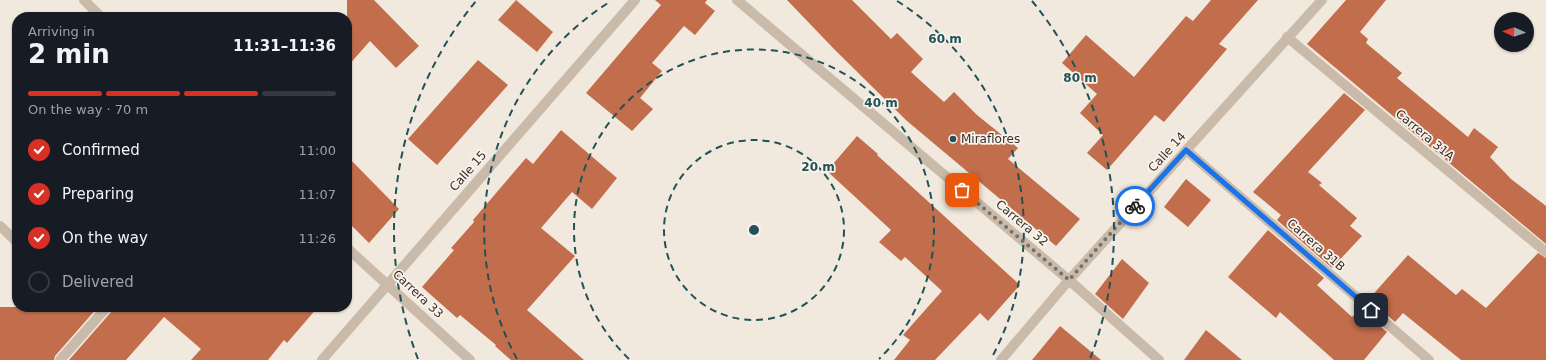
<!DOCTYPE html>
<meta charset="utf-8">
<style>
body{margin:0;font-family:"DejaVu Sans",sans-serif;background:#20242c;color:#f1f3f6;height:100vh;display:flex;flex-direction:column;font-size:15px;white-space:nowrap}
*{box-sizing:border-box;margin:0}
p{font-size:13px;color:#9ea1a6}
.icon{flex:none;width:22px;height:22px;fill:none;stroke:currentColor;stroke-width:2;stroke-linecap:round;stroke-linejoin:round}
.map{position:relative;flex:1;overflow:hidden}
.side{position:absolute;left:12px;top:12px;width:340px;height:300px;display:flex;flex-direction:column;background:#171b24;border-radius:16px;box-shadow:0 1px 3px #0004}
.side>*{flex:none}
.needle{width:26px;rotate:273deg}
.buttons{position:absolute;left:1494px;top:12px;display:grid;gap:8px}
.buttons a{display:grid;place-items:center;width:40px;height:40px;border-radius:50%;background:#171b24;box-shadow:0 1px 3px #0004;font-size:20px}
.pin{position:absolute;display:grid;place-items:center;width:34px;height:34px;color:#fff;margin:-17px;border-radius:8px;box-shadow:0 2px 6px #0006}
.courier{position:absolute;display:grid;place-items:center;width:40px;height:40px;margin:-20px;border:3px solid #1a73e8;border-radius:50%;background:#fff;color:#222;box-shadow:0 1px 5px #0007}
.overview em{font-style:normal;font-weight:800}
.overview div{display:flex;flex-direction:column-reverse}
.overview{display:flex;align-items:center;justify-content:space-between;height:68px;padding:0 16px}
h1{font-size:26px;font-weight:800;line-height:30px}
.bar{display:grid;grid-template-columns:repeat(4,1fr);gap:6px 4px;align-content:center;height:48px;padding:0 16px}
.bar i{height:5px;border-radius:3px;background:#363941}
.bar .current{background:#d93025}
.bar p{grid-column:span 4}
ol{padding:0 16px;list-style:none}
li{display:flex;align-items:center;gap:12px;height:44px}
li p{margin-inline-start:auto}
li .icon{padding:4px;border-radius:50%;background:#d93025;color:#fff;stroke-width:4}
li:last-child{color:#9ea1a6}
li i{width:22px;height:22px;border:2px solid #363941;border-radius:50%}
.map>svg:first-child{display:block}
.building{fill:#c26d4c}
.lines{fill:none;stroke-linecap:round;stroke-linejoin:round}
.minor{stroke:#cabaaa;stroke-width:10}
.done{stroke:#797069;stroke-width:4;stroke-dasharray:0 7.2}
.route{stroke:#1a73e8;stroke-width:5}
.ring{fill:none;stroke:#205258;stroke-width:2;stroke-dasharray:7 5}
.poi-dot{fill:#205258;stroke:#f9f3eb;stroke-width:1.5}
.labels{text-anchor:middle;stroke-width:3.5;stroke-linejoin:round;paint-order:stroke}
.street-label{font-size:12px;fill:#382f2a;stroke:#f9f3eb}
.poi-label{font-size:12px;fill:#382f2a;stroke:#f9f3eb;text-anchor:start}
.centre{fill:#205258;stroke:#f9f3eb;stroke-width:2}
.ring-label{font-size:12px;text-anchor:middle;font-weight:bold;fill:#205258;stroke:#f9f3eb;stroke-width:3.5;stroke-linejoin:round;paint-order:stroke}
</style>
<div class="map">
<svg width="1546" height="360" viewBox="0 0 1546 360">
<rect width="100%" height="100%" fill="#f2e9de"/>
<g class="building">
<path d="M347 0H374L419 46 396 68 370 41 347 67Z"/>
<path d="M516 0 553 32 537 52 498 20Z"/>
<path d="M655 0H707L705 3 715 11 695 35 684 26 652 63 662 71 640 98 653 109 632 131 586 93 661 5Z"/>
<path d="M787 0H852L891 39 897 33 923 59 911 72 944 102 954 92 977 115 1018 148 1008 159 1080 219 1056 246 907 121 835 50Z"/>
<path d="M1211 0H1258L1219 44 1227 49 1164 122 1155 115 1107 170 1087 153 1103 135 1080 113 1097 94 1062 63 1086 35 1134 77 1186 16 1193 21Z"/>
<path d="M1346 0H1386L1360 32 1368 39 1366 43 1402 73 1397 78 1468 137 1474 128 1498 147 1490 157 1511 179 1546 206V244L1307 44Z"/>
<path d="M478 60 508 85 437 165 408 139Z"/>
<path d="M1344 93 1365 110 1308 172 1322 183 1319 185 1357 218 1350 226 1362 236 1332 268 1277 220 1281 215 1253 192Z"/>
<path d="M561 130 617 178 592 209 572 192 541 228 575 256 527 310 584 360H511L495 346 496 345 460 315 457 318 422 287 454 250 451 248 474 222 473 220 526 158 533 164Z"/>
<path d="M857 136 878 154 877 155 1020 285 988 321 980 313 935 360H894L910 340 903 335 942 291 905 257 901 261 879 242 891 230 827 171Z"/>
<path d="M347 156 399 209 369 243 347 221Z"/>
<path d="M1186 179 1211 200 1188 227 1164 207Z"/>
<path d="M1268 230 1324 278 1317 285 1352 317 1360 309 1387 332 1364 360H1334L1280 312 1276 318 1228 277Z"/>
<path d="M1538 253 1546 258V360H1461L1403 313 1395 322 1369 299 1408 255 1456 295 1462 289 1486 308Z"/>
<path d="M1122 259 1149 283 1123 319 1095 294Z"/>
<path d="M0 307H98L55 356 54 360H0Z"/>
<path d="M113 307H318L287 343 284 340 268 360H191L201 349 164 317 126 360H69L112 311Z"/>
<path d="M1060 326 1101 360H1032Z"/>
<path d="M1206 330 1242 360H1184Z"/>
</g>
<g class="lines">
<g class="minor">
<path d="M84 0 101 17"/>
<path d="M737 0 1069 280 1159 360"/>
<path d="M1287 37 1546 252"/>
<path d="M1186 150 1429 360"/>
<path d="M0 226 17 242"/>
<path d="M347 248 470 360"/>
<path d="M60 360 107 307"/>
<path d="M322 360 635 0"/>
<path d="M1001 360 1069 280 1322 0"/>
</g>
</g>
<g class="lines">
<path class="done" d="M962 190 1069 280 1135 206"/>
<path class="route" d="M1135 206 1186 150 1371 310"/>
</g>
<g class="ring">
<circle cx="754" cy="230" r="90"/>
<path d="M629 359A180 180 0 1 1 879 359"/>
<path d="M517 359A270 270 0 0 1 611 1M897 1A270 270 0 0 1 991 359"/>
<path d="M418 359A360 360 0 0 1 476 1M1032 1A360 360 0 0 1 1090 359"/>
</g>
<circle class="poi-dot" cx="953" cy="139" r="4"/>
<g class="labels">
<g class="street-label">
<text transform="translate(1425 135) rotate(40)" y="4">Carrera 31A</text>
<text transform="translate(1167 152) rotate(-48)" y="4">Calle 14</text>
<text transform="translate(468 171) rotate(-49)" y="4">Calle 15</text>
<text transform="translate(1022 223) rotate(40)" y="4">Carrera 32</text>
<text transform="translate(1316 245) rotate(41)" y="4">Carrera 31B</text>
<text transform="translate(418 294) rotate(43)" y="4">Carrera 33</text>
</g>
<g class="poi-label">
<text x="961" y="143">Miraflores</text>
</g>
</g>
<circle cx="754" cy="230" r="6" class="centre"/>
<g class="ring-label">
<text x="945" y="43">60 m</text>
<text x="1080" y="82">80 m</text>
<text x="881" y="107">40 m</text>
<text x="818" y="171">20 m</text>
</g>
</svg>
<div class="buttons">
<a><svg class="needle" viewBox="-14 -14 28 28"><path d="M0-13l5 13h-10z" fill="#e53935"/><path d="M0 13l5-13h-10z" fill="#9ea1a6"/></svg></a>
</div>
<div class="pin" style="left:962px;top:190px;background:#ea580c"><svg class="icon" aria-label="bag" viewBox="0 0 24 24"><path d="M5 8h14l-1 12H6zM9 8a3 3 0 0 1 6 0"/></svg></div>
<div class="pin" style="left:1371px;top:310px;background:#1f2937"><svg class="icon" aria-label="home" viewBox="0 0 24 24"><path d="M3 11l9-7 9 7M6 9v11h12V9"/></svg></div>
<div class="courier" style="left:1135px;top:206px"><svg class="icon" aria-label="bike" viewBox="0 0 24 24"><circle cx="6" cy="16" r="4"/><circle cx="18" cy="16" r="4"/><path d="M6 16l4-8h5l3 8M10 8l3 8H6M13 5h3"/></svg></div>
<section class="side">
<div class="overview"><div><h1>2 min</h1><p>Arriving in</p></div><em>11:31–11:36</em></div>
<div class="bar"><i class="current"></i><i class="current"></i><i class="current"></i><i></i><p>On the way · 70 m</p></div>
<ol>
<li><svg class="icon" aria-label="check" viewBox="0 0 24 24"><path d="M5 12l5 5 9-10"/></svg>Confirmed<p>11:00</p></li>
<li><svg class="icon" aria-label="check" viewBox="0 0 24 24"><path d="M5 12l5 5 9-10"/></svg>Preparing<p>11:07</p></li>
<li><svg class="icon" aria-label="check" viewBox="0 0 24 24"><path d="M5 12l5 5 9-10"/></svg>On the way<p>11:26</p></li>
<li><i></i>Delivered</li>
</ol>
</section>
</div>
